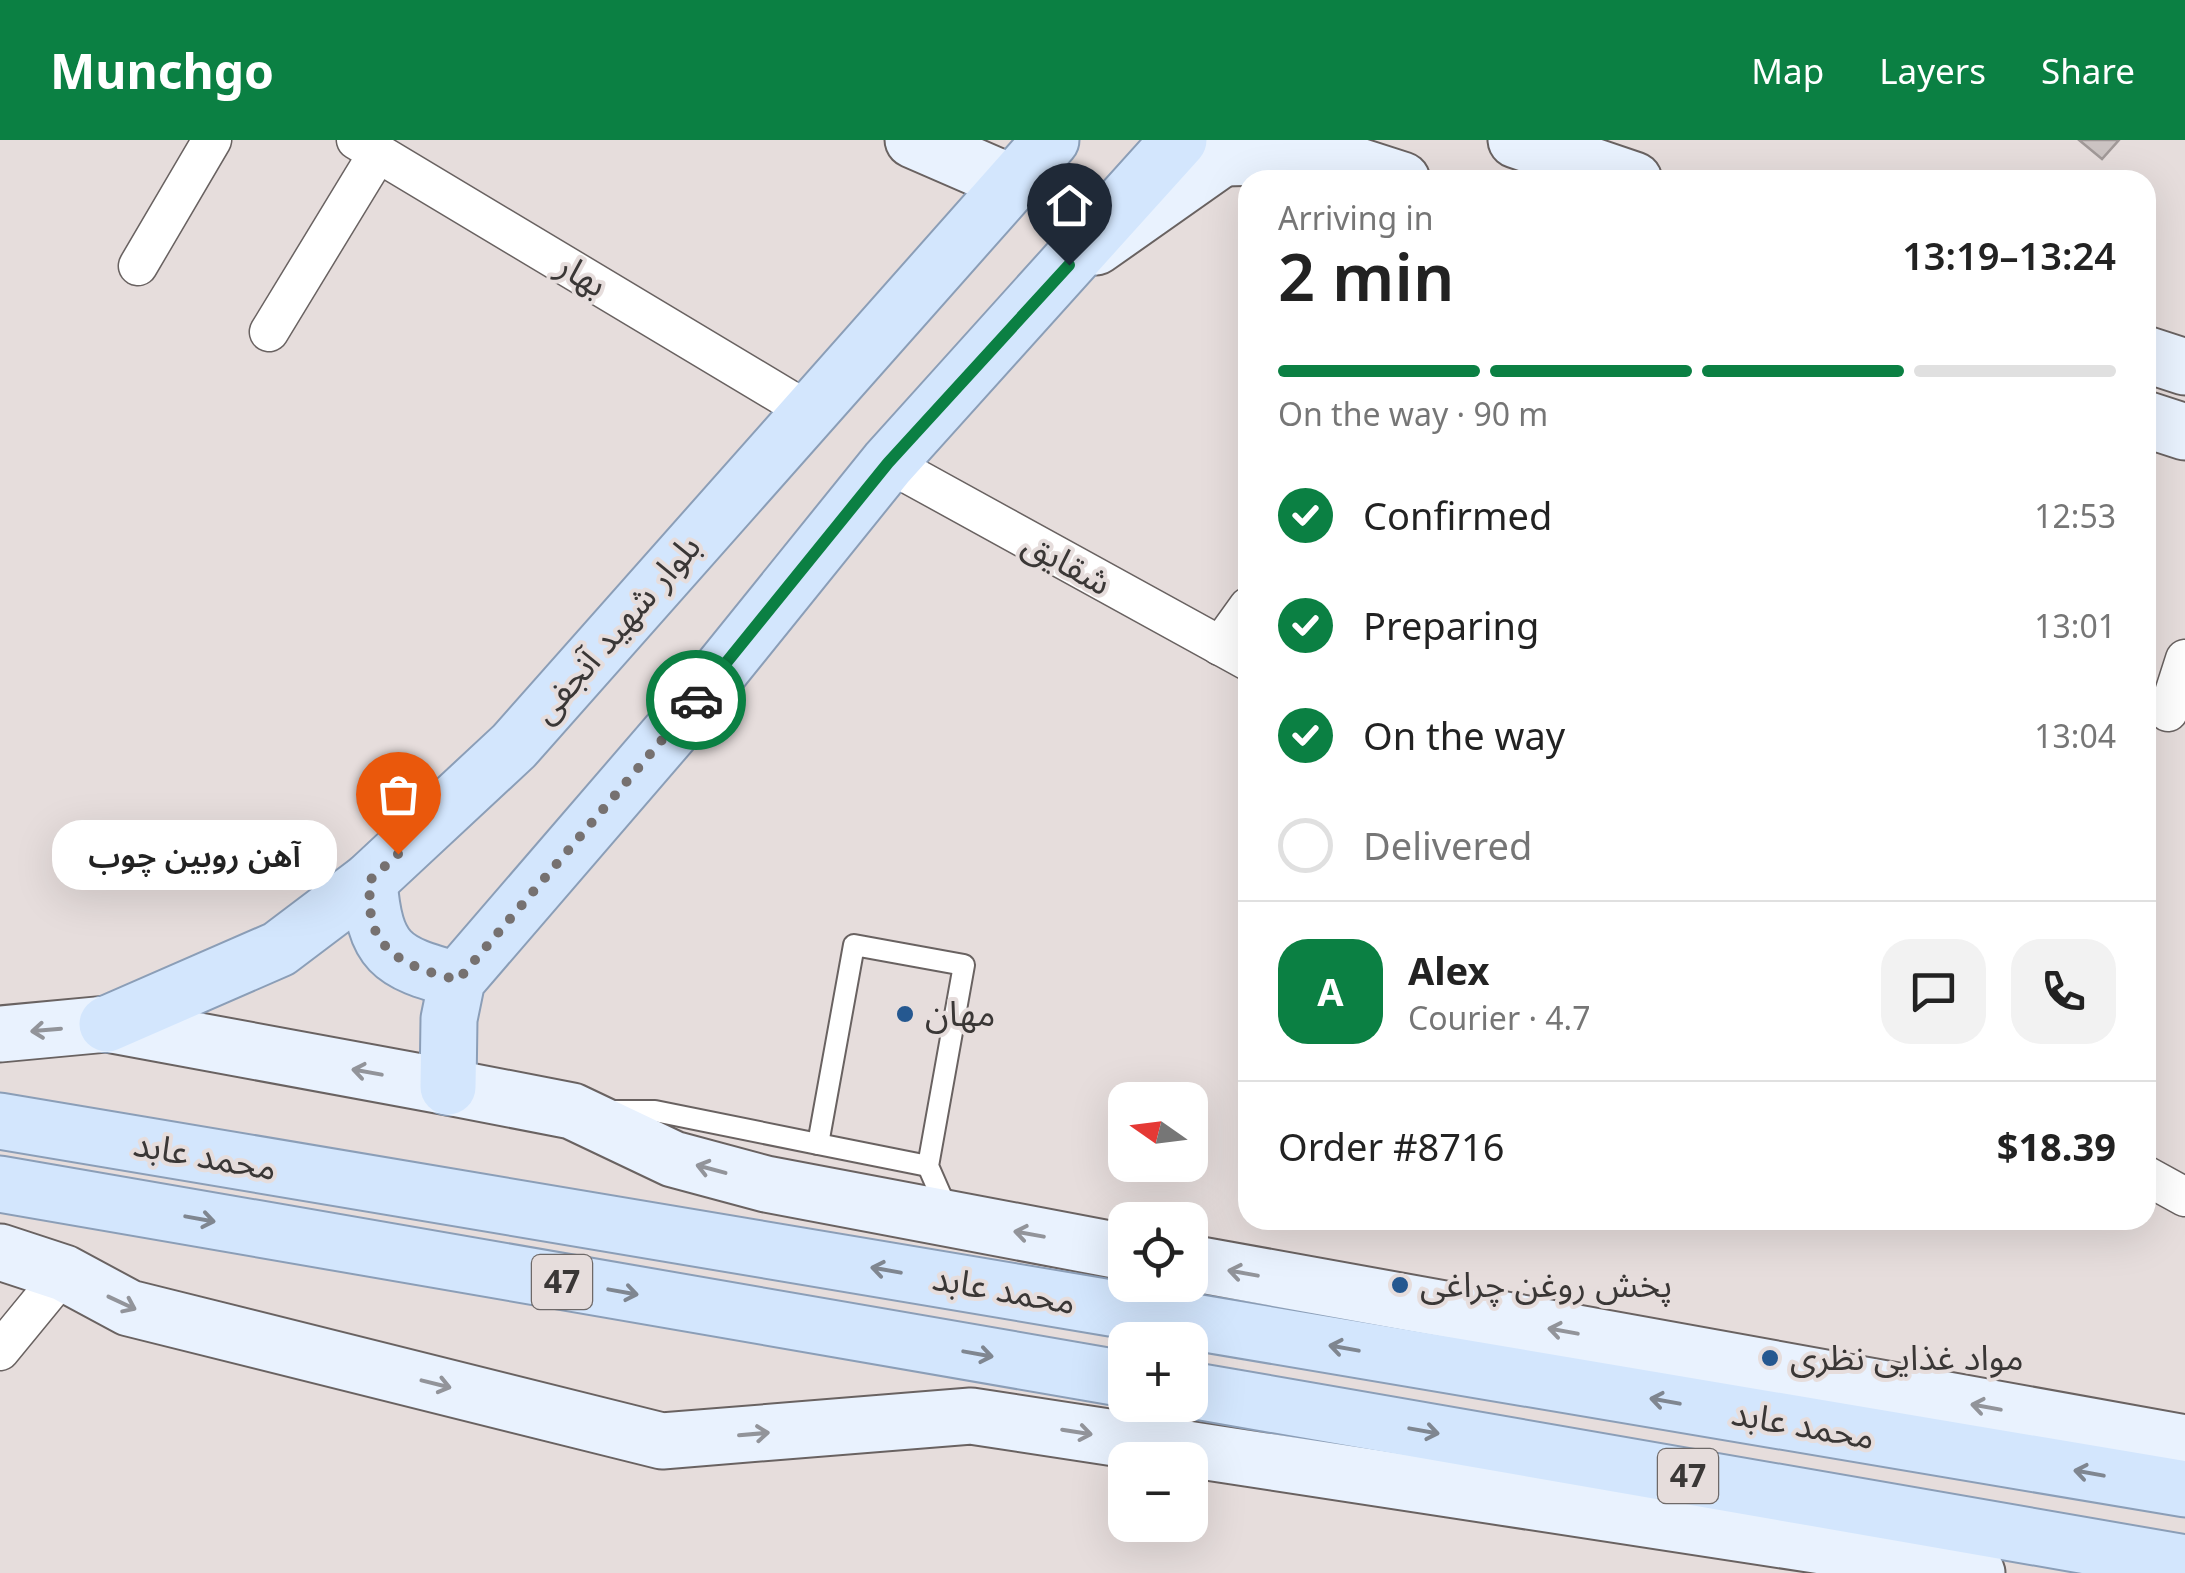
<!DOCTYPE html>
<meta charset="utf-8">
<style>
body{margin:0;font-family:"Noto Sans","Noto Sans Arabic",sans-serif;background:#f2f2f2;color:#222;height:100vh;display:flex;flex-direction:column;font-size:38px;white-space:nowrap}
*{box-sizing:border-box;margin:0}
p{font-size:32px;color:#767676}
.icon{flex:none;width:55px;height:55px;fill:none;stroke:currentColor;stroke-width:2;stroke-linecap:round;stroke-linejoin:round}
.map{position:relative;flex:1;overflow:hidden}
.drawer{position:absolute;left:1238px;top:30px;width:918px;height:1060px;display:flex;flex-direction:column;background:#fff;border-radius:30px;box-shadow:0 10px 40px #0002}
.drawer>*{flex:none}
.needle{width:65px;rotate:284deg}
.fabs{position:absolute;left:1108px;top:942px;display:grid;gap:20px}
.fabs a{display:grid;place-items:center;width:100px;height:100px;border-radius:20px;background:#fff;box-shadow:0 10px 40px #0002;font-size:50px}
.pin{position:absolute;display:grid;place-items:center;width:85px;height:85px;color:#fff;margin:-102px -42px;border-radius:50% 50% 50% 0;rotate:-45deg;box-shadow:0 0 10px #0007}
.pin .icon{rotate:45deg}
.courier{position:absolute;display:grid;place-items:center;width:100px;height:100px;margin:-50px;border:8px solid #0b8043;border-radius:50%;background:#fff;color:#222;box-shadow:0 2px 12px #0007}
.bubble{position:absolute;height:70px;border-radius:30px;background:#fff;box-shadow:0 10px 40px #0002;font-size:32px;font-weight:600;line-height:70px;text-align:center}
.summary em{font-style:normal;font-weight:600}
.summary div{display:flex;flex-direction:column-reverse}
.summary{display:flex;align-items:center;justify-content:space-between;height:170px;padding:0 40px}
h1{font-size:65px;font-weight:600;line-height:75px}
.bar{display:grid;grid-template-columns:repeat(4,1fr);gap:15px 10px;align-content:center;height:120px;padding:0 40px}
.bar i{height:12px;border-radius:8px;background:#e0e0e0}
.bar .on{background:#0b8043}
.bar p{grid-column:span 4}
.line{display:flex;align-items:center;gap:25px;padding:0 40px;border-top:2px solid #e0e0e0}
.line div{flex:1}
.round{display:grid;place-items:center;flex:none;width:105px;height:105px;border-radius:30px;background:#f2f2f2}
ol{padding:0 40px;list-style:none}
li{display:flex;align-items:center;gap:30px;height:110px}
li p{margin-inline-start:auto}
li .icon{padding:10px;border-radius:50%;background:#0b8043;color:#fff;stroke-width:4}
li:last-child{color:#767676}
li i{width:55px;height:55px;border:5px solid #e0e0e0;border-radius:50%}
header{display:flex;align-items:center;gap:60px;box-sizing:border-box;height:140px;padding:0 50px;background:#0b8043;color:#fff}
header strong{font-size:48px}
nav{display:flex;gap:55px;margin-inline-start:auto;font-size:35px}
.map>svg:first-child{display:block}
.building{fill:#ccc4c3;stroke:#a19998;stroke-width:2.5}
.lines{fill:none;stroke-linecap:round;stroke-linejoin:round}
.lane-casing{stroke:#696261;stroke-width:24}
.street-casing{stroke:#696261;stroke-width:41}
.secondary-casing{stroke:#696261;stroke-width:59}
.primary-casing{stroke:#8b9eb7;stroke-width:59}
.lane{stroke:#fff;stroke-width:20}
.street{stroke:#fff;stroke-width:38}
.secondary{stroke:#e9f2fe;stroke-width:55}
.primary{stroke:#d3e6fd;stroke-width:55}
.oneway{stroke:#92949a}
.oneway2{stroke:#7f8690}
.done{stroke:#767170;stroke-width:10;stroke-dasharray:0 18}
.route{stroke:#0b8043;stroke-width:12}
.poi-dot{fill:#255890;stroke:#e6dddc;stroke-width:4}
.labels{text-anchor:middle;stroke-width:8;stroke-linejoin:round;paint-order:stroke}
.shield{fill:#e6dddc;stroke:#6e6968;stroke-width:2.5}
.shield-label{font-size:32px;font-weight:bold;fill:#3a3736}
.street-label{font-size:35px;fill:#3a3736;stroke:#e6dddc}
.poi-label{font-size:35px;fill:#3a3736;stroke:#e6dddc;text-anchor:start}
</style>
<header>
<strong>Munchgo</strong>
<nav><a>Map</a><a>Layers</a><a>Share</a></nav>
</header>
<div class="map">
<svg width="2185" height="1433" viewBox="0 0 2185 1433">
<rect width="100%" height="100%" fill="#e6dddc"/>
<path class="building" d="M2079 0H2119L2102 19Z"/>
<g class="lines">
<g class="lane-casing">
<g id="lane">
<path d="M611 971H655L818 1004 854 805 964 825 928 1026 949 1074"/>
<path d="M818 1004 928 1026"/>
</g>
</g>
<g class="street-casing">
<g id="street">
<path d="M356 0 808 271"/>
<path d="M138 126 212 0"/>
<path d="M269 192 378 13"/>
<path d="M888 323 1248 521"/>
<path d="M1220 506 1248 467"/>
<path d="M2168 572 2185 519"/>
<path d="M2145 1035 2185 1057"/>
<path d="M0 1211 64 1133"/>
</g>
</g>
<g class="secondary-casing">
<g id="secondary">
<path d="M913 0 1012 43"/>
<path d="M1516 0 1634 40"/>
<path d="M1225 18 1302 16 1346 22 1402 40"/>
<path d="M1096 107 1248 0"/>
<path d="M2145 214 2185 227"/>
<path d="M2145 279 2185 292"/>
<path d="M0 894 107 884 448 947 572 971 673 1019 766 1044 1125 1112"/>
<path d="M0 1112 64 1133 129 1168 662 1301 971 1276 1835 1408 1977 1433"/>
<path d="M1190 1123 2185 1303"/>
</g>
</g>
<g class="primary-casing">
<g id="primary">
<path d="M369 741C375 813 390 822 457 840"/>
<path d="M107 884 279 809 369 741 514 606 1051 0"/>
<path d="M448 947 449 879 457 840 675 587 888 323 1179 0"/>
<path d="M0 981 2185 1349"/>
<path d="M0 1044 1125 1239"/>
<path d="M1190 1250 2185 1423"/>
</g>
</g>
<use href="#lane" class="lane"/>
<use href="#street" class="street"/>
<use href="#secondary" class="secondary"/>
<use href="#primary" class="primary"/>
</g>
<defs><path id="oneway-shaft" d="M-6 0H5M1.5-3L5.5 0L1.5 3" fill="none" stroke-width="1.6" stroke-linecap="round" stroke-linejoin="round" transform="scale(2.5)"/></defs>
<g class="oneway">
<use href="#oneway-shaft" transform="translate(46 890) rotate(175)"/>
<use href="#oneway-shaft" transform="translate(367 932) rotate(-170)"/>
<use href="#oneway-shaft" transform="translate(711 1029) rotate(-165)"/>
<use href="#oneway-shaft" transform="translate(1029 1094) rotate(-170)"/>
<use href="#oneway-shaft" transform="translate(1243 1133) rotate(-170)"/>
<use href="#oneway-shaft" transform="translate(122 1163) rotate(25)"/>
<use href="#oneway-shaft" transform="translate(1563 1191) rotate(-170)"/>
<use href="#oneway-shaft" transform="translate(436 1244) rotate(14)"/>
<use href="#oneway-shaft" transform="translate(1986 1267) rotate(-170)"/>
<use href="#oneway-shaft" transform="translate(1077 1292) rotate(9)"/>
<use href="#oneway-shaft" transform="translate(754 1294) rotate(-5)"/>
</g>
<g class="oneway2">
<use href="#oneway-shaft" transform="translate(200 1079) rotate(10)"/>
<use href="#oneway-shaft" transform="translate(886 1130) rotate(-170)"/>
<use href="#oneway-shaft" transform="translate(623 1152) rotate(10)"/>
<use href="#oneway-shaft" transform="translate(1344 1208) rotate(-170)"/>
<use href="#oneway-shaft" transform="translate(978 1214) rotate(10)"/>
<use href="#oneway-shaft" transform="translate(1665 1261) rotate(-170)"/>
<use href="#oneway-shaft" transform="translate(1424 1291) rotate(10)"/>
<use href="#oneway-shaft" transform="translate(2089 1333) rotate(-170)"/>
</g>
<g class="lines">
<path class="done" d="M398 714 369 741C370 754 369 768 372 781 382 820 423 831 458 840L696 560"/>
<path class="route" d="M696 560 888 323 1069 125"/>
</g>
<g class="poi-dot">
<circle cx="905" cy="874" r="10"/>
<circle cx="1400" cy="1145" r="10"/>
<circle cx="1770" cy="1218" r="10"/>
</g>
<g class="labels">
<g class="shield">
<rect x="532" y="1115" width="60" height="54" rx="8"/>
<rect x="1658" y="1309" width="60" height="54" rx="8"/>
</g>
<g class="shield-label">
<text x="562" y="1153">47</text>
<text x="1688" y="1347">47</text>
</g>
<g class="street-label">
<text transform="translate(582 135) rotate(31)" y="12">بهار</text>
<text transform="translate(1067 423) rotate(29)" y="12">شقایق</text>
<text transform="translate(616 489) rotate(-49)" y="12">بلوار شهید آنجفی</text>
<text transform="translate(205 1016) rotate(10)" y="12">محمد عابد</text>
<text transform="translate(1004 1150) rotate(10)" y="12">محمد عابد</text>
<text transform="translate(1803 1285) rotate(10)" y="12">محمد عابد</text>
</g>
<g class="poi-label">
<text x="925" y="886">مهان</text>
<text x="1420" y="1157">پخش روغن چراغی</text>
<text x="1790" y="1230">مواد غذایی نظری</text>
</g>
</g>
</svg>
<div class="fabs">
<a><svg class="needle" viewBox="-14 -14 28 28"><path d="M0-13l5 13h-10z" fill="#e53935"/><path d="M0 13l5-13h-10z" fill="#767676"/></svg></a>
<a><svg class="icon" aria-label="locate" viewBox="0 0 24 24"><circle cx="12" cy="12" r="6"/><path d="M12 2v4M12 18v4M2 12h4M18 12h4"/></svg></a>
<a>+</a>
<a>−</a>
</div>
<div class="pin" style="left:398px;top:714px;background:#ea580c"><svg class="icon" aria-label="bag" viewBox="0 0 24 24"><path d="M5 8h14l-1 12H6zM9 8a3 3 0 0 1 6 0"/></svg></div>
<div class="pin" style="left:1069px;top:125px;background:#1f2937"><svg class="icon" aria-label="home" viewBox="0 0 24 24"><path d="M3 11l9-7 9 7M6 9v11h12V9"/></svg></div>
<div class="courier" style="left:696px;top:560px"><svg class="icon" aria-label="car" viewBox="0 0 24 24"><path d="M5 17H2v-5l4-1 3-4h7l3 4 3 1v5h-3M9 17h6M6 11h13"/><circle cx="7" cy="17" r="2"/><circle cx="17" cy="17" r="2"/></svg></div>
<div class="bubble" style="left:52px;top:680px;width:285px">آهن روبین چوب</div>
<section class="drawer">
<div class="summary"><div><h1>2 min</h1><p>Arriving in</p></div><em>13:19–13:24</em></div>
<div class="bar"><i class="on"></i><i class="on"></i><i class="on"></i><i></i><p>On the way · 90 m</p></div>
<ol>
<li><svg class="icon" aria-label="check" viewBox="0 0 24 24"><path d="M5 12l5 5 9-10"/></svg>Confirmed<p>12:53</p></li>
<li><svg class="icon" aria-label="check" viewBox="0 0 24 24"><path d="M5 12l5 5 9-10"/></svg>Preparing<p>13:01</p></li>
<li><svg class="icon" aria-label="check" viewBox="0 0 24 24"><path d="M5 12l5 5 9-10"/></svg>On the way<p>13:04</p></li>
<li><i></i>Delivered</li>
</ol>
<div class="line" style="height:180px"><b class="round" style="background:#0b8043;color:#fff">A</b><div><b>Alex</b><p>Courier · 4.7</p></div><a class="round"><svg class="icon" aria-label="chat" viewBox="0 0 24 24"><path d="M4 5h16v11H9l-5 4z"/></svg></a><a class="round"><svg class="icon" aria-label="phone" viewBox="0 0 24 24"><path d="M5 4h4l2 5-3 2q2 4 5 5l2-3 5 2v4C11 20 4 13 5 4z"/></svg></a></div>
<div class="line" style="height:130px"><div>Order #8716</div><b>$18.39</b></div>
</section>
</div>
